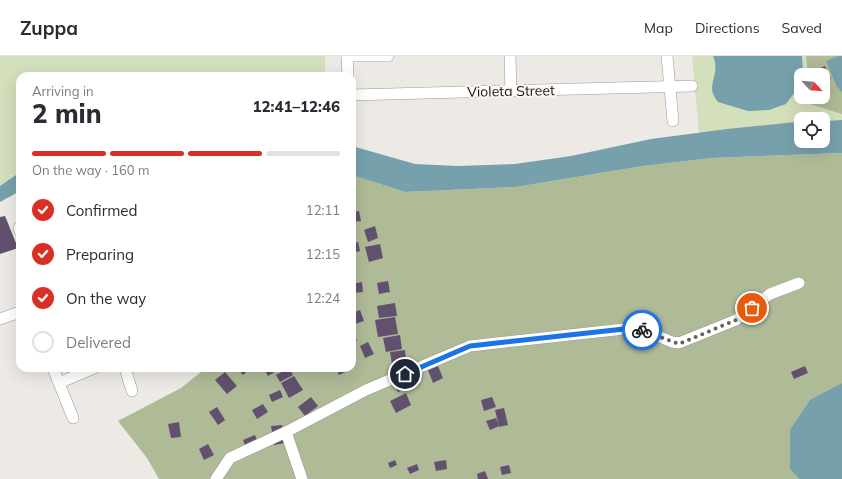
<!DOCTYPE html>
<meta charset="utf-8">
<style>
body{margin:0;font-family:Mulish,sans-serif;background:#f2f2f3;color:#2b2b33;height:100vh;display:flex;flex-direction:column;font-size:15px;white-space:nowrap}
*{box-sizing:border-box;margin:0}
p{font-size:13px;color:#7c7c81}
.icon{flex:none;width:22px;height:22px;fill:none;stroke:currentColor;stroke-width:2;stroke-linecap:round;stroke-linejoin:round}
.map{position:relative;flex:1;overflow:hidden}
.details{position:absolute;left:16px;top:16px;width:340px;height:300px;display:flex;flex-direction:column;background:#fff;border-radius:12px;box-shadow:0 4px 16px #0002}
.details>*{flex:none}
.needle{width:26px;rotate:116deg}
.tools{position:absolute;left:794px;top:12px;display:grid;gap:8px}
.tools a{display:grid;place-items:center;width:36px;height:36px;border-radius:8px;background:#fff;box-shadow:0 4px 16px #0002;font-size:20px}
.pin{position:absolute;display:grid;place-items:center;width:34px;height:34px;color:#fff;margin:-17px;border:2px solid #fff;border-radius:50%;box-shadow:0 1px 4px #0007}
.courier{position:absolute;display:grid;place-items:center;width:40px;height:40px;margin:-20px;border:3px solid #1a73e8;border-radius:50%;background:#fff;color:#222;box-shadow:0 1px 5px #0007}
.headline em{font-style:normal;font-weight:800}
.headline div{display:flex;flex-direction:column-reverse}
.headline{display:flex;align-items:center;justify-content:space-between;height:68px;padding:0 16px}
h1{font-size:26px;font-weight:800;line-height:30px}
.bar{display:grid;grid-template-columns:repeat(4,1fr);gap:6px 4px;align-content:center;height:48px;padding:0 16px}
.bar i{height:5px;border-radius:3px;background:#e1e1e2}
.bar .active{background:#d93025}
.bar p{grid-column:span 4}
ol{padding:0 16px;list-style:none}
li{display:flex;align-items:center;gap:12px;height:44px}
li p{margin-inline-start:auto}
li .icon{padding:4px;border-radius:50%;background:#d93025;color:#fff;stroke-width:4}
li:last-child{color:#7c7c81}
li i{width:22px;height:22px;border:2px solid #e1e1e2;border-radius:50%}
header{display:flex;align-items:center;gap:24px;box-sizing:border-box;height:56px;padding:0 20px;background:#fff;border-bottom:1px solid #e1e1e2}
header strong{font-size:19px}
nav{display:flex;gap:22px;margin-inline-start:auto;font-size:14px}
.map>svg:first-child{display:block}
.green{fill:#d4dfbc;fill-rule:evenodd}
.forest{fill:#afba97}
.water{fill:#76a1ac}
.building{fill:#62516e}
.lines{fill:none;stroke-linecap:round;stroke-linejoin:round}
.minor-casing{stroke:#9b9895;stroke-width:12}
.minor{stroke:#fff;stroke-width:11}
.done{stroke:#63625f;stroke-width:4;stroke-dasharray:0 7.2}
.route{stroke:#1a73e8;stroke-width:5}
.labels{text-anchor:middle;stroke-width:4;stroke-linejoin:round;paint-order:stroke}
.street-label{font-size:14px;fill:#191816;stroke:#faf7f3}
</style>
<header>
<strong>Zuppa</strong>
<nav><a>Map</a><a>Directions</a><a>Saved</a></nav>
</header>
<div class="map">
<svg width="842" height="423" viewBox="0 0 842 423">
<rect width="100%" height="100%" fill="#edeae6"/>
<g class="green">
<path d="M0 0H325V20H20V115L0 130Z"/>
<path d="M692 0H842V64L823 65V63H801V66L699 77ZM801 19H823V41H801Z"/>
</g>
<g class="forest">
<path d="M806 0H842V58L810 48 809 41H823V19H808Z"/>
<path d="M842 97V327L839 329 790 413 799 423H159L147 402 118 365 181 332 206 312H352V119L405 136 516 131 643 110 712 102Z"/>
</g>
<g class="water">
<path d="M713 0H802L803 15 797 33 786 48 769 54 748 55 718 46C716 44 714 40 713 38 709 26 720 16 713 0Z"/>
<path d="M839 0H842V36L837 31 826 5Z"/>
<path d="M842 64V97L712 102 643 110 516 131 405 136 352 119V90L415 108 458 110 515 108 571 100 651 83 727 73 796 66H801V85H823V65Z"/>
<path d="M20 116V135L0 146V130Z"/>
<path d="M842 327V423H799L790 413V374L810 344Z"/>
</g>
<g class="building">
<path d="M825 10 831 22 823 26V19H817L815 14Z"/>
<path d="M359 155 361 165 352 166V156Z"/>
<path d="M5 160 18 192 0 198V161Z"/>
<path d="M375 170 378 182 368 186 364 174Z"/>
<path d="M358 186 360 195 352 197V187Z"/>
<path d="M380 188 383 202 369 206 365 191Z"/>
<path d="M388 225 390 236 379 238 377 227Z"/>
<path d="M362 226 363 236 352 237V228Z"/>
<path d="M395 247 397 260 379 262 377 250Z"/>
<path d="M360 254 364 265 352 269V257Z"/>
<path d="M395 261 398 278 378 281 375 264Z"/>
<path d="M352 271 357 285 352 287Z"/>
<path d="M400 279 402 293 386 296 383 282Z"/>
<path d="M368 286 374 298 365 302 360 290Z"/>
<path d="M405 294 406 306 392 308 390 296Z"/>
<path d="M438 310 443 322 433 327 428 314Z"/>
<path d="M805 310 808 317 794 323 791 316Z"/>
<path d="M237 312H251L243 319Z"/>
<path d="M263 312H276L278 314 268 320Z"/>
<path d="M289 312 293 319 280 326 276 319Z"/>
<path d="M339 312H347L348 315 339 319 336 313Z"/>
<path d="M225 316 237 330 227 338 215 324Z"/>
<path d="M407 319 412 329 398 336 393 326Z"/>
<path d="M294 320 303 334 289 342 281 327Z"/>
<path d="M280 334 283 341 272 346 269 339Z"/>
<path d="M406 337 411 349 396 357 390 345Z"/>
<path d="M311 341 318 350 305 360 298 351Z"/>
<path d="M492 341 496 351 484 355 481 344Z"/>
<path d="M263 348 268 356 257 363 252 354Z"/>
<path d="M217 351 225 364 218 369 209 356Z"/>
<path d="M504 352 508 369 499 371 495 354Z"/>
<path d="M496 362 499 370 490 374 486 365Z"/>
<path d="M179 366 181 381 171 382 168 368Z"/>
<path d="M282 369 285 387 274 389 271 370Z"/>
<path d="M255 379 258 387 246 392 243 384Z"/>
<path d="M208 388 214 399 204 404 199 393Z"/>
<path d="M395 404 397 409 390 412 388 407Z"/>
<path d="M446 404 447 413 436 415 434 406Z"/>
<path d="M417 408 419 414 410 418 407 412Z"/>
<path d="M509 409 511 417 502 419 500 411Z"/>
<path d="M485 415 488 423H478L477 418Z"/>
</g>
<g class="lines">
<g class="minor-casing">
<g id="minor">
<path d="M347 0H388"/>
<path d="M347 0 348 20"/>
<path d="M510 0 511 35"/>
<path d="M667 0 673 65"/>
<path d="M352 39 692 30"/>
<path d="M19 172 20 175"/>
<path d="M0 263 20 256"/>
<path d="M53 312 59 327 94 312"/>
<path d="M125 312 132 335"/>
<path d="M59 327 73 362"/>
<path d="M216 423 230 402 286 376"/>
<path d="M302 423 286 376 366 334 470 290 633 272 646 275 672 286 679 287 736 264 770 238 799 227"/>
</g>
</g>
<use href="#minor" class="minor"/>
</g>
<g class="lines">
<path class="done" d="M642 274 679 288 736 264 752 252"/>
<path class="route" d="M405 318 470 290 633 272 642 274"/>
</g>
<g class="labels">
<g class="street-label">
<text transform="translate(511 35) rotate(-1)" y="5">Violeta Street</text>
</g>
</g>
</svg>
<div class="tools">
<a><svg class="needle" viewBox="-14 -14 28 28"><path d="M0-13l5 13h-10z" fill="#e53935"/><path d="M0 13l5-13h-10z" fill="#7c7c81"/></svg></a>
<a><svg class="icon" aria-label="locate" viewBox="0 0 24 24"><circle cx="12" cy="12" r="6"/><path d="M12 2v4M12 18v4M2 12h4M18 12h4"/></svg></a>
</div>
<div class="pin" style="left:752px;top:252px;background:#ea580c"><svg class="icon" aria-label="bag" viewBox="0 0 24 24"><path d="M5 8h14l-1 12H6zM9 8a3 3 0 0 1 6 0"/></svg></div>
<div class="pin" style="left:405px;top:318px;background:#1f2937"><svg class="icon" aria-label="home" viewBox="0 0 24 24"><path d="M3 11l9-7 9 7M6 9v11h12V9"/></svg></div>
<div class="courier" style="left:642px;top:274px"><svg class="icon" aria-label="bike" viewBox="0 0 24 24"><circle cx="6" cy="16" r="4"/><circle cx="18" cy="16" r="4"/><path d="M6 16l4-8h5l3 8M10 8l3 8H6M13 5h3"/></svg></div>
<section class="details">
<div class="headline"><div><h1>2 min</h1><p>Arriving in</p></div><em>12:41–12:46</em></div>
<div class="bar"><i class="active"></i><i class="active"></i><i class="active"></i><i></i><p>On the way · 160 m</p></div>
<ol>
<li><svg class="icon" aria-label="check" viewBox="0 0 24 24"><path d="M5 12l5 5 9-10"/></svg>Confirmed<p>12:11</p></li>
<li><svg class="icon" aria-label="check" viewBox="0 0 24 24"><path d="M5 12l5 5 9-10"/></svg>Preparing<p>12:15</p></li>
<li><svg class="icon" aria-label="check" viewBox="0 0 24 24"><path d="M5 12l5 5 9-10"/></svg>On the way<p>12:24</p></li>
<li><i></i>Delivered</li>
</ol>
</section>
</div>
